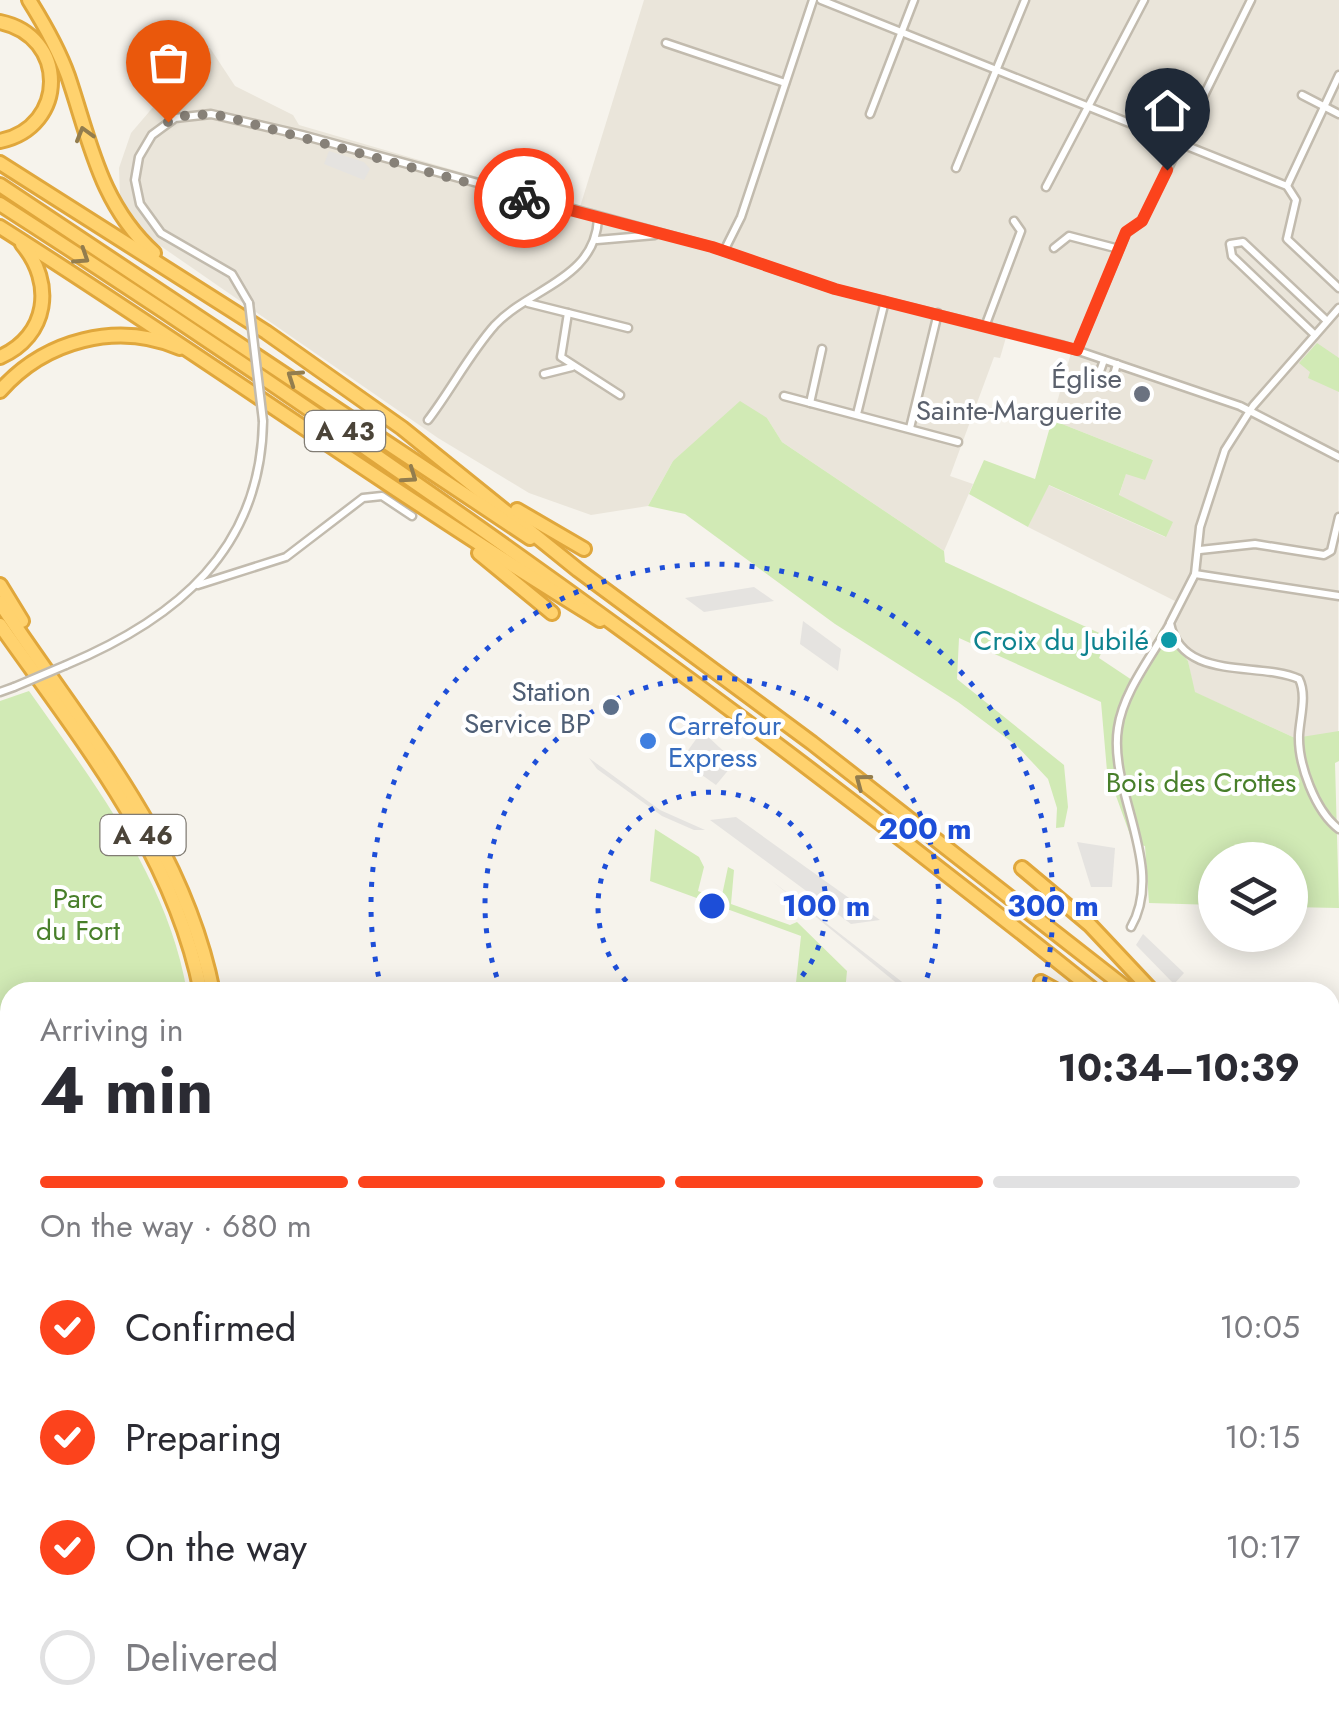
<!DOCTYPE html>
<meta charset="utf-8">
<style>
body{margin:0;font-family:Jost,sans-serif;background:#f2f2f3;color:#2b2b33;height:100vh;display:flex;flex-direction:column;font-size:38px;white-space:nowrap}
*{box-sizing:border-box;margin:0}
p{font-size:32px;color:#7c7c81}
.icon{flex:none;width:55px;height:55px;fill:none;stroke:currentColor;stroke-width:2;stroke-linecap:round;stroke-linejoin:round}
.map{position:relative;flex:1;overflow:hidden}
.details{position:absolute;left:0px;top:982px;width:1340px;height:752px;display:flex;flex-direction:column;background:#fff;border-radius:30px 30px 0 0;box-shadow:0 5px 25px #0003}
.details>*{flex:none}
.buttons{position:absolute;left:1198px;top:842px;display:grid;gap:20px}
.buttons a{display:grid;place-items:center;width:110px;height:110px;border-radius:50%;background:#fff;box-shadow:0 5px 25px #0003;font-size:50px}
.pin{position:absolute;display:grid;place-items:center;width:85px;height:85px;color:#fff;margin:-102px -42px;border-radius:50% 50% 50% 0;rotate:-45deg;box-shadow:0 0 10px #0007}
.pin .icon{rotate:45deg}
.courier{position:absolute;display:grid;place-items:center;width:100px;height:100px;margin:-50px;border:8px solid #fc431c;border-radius:50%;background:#fff;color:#222;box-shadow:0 2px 12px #0007}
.head em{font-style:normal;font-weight:700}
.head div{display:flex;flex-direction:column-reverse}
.head{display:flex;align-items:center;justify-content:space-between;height:170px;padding:0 40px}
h1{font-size:65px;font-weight:700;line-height:75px}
.bar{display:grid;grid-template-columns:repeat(4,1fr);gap:15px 10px;align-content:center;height:120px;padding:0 40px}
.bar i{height:12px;border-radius:8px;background:#e1e1e2}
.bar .current{background:#fc431c}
.bar p{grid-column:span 4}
ol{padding:0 40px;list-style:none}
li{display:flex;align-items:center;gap:30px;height:110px}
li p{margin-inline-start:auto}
li .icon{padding:10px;border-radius:50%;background:#fc431c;color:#fff;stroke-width:4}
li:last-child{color:#7c7c81}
li i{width:55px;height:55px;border:5px solid #e1e1e2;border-radius:50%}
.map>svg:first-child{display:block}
.residential{fill:#eae5da}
.green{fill:#d1eab5}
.parking{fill:#e5e3e0}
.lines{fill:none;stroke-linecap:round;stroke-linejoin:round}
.minor-casing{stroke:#c2bbae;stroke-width:11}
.tertiary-casing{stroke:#c2bbae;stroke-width:14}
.motorway-casing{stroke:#e0a73c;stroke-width:18}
.minor{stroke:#fff;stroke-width:6}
.tertiary{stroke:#fff;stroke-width:9}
.motorway{stroke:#ffd26e;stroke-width:12}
.minor-bridge-casing{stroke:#c2bbae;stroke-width:11;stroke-linecap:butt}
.minor-bridge{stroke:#fff;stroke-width:6}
.oneway{stroke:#937d4e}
.done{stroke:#878178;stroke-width:10;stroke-dasharray:0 18}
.route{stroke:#fc431c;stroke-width:12}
.ring{fill:none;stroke:#1d4ed8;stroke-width:5;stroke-dasharray:5 10}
.worship-dot{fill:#6b7280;stroke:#fff;stroke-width:4}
.culture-dot{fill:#0f9aa8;stroke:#fff;stroke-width:4}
.service-dot{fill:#5c6f8a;stroke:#fff;stroke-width:4}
.shop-dot{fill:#3f7fe0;stroke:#fff;stroke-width:4}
.labels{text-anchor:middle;stroke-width:8;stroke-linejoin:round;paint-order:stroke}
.shield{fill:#fff;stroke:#817c74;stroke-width:2.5}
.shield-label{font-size:25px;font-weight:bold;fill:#4b4439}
.worship-label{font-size:28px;fill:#5b616d;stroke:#fff;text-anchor:end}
.culture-label{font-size:28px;fill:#0d838f;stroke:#fff;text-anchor:end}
.service-label{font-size:28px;fill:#4e5e75;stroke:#fff;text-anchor:end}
.shop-label{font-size:28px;fill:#366cbe;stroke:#fff;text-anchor:start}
.park-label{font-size:28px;fill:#487f2a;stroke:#fff}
.centre{fill:#1d4ed8;stroke:#fff;stroke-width:5}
.ring-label{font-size:30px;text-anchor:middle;font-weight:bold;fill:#1d4ed8;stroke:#fff;stroke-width:8;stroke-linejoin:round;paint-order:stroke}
</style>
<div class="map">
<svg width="1339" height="1733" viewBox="0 0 1339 1733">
<rect width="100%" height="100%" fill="#f6f3ec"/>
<g class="residential">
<path d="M644 0H1339L1338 735 1295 738 1194 692 1188 661 1161 628 1175 601 1028 527 1048 485 1165 537 1172 523 1119 496 1126 473 1153 460 1052 420 1071 353 1007 334 1000 358 994 357 950 476 973 484 944 551 782 442 767 418 673 461 648 506 591 515 529 493 438 438 136 229 120 198 119 168 131 133 160 99 174 45 210 48 235 86 293 115 299 125 580 207Z"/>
<path d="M1339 1400V1733H1037L1038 1725H1330V1591L1337 1587 1330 1549V1401Z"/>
</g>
<g class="green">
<path d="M1317 343 1339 358V392L1308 378 1310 372 1299 363Z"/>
<path d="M740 401 767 418 782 442 944 551 945 562 1108 637 1099 658 1132 680 1161 628 1188 661 1195 692 1295 738 1339 731V761L1335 763 1339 908 1290 907V860H1215V905L1149 903 1145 846 1133 843 1107 771 1101 702 959 638 957 679 1064 765 1068 807 1064 827 1056 828 1057 808 1048 779 1017 746 958 702 835 624 685 514 648 506 673 461Z"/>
<path d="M1052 420 1153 460 1145 480 1126 474 1119 495 1173 522 1166 537 1049 485 1028 527 969 494 984 460 1035 479Z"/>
<path d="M29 691C94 783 168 879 187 992H10V1465L0 1474V701Z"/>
<path d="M655 829 699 857 704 867 698 891 721 900 728 867 734 870 731 904 790 925 797 922 847 971 845 992H795L801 936 650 881Z"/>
</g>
<g class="parking">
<path d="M329 151 364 162 370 169 364 180 324 164Z"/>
<path d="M754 587 774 601 704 612 685 598Z"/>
<path d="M803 621 841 649 838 671 800 644Z"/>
<path d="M702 731 735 762 716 785 681 760Z"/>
<path d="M589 758 660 810 705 830H694L662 816 597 769Z"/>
<path d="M736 817 807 868 880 920 851 924 710 820Z"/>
<path d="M1077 842 1115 848 1112 887H1091Z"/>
<path d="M772 881 906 985 924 989 999 982V986L957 992 905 990Z"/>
<path d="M1143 934 1184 973 1174 984 1136 945Z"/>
</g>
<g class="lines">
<g class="minor-casing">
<g id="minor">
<path d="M821 0 1287 186 1296 200 1287 239 1339 288"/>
<path d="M666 43 785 83"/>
<path d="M1302 95 1339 114"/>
<path d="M870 114 914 0"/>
<path d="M956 168 1025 0"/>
<path d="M1287 186 1339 75"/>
<path d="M1046 187 1144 0"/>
<path d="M597 240 655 235"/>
<path d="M1054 248 1069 236 1119 249"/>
<path d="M724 251 741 217 813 0"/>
<path d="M249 303 232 274 161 233 140 204 135 180 139 157 152 135 175 118 211 114 302 135 712 247 835 289 1061 345 1240 406 1339 457"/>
<path d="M528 303 628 328"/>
<path d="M1339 308 1253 406 1225 450 1200 527 1195 574 1170 623C1182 682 1258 661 1299 679 1307 695 1300 717 1299 735 1298 764 1315 811 1339 829"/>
<path d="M568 313 561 357 620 395"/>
<path d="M986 324 1021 231 1014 221"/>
<path d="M1315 335 1232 256 1230 244 1243 242 1327 321"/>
<path d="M1077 350 1126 233 1142 221 1251 0"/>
<path d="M1104 360 1097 380 1111 385 1117 364"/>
<path d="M544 374 572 367"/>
<path d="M784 396 958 442"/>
<path d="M810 403 822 349"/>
<path d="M857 414 885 301"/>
<path d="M428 420C451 390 470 353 495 325 530 288 595 279 598 219"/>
<path d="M910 428 938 313"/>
<path d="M1200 550 1255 544 1324 555 1331 551 1339 517"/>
<path d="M1195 574 1339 596"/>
<path d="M198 585 286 557 363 498 382 496 412 516"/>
<path d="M66 665C176 619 261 550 263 421"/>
<path d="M0 692 14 687"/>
<path d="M1131 927C1166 866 1108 790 1118 728 1123 692 1152 656 1170 624"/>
<path d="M333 1725V1733"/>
</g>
</g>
<g class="tertiary-casing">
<path id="tertiary" d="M625 1725 657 1733"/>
</g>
<g class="motorway-casing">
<g id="motorway">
<path d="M29 0C44 24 58 48 68 76 90 141 100 204 154 253"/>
<path d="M0 22C68 36 68 127 0 141"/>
<path d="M0 163 266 332 402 428 578 570 812 743 1131 992"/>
<path d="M0 185 530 538"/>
<path d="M0 204C379 448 744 710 1096 992"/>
<path d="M0 227C202 355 396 495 600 620"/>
<path d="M0 357C48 336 55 283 22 244"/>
<path d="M0 391C45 340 117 321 180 348"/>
<path d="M517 510 584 549"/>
<path d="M479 553 552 613"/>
<path d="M0 585 22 621"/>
<path d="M0 603C83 729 183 840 213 992"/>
<path d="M0 625C81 740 173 851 201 992"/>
<path d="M1022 868 1090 925 1153 992"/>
<path d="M1041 982 1059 992"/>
<path d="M1330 1155 1339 1162"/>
<path d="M1330 1184 1339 1191"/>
<path d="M0 1498 10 1489"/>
<path d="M0 1558 10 1546"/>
<path d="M0 1576 10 1565"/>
</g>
</g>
<use href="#minor" class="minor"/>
<use href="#tertiary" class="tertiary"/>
<use href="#motorway" class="motorway"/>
<g class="minor-bridge-casing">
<g id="minor-bridge">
<path d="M249 303 263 421"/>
<path d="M14 687 66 665"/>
</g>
</g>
<use href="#minor-bridge" class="minor-bridge"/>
</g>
<defs><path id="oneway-chevron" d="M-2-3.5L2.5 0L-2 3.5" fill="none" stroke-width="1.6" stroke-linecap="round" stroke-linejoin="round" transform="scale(2.5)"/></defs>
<g class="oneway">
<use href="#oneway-chevron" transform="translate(84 134) rotate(-106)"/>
<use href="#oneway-chevron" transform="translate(82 257) rotate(33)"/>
<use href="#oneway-chevron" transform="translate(294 377) rotate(-146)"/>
<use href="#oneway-chevron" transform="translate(410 476) rotate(35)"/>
<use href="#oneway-chevron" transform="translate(862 781) rotate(-143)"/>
</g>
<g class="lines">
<path class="done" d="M168 122 190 114 223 116 524 198"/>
<path class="route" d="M524 198 712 247 835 289 1077 350 1126 232 1142 221 1167 170"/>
</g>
<g class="ring">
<path d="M637 992A114 114 0 1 1 787 992"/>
<path d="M502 991A227 227 0 1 1 922 991"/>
<path d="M382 991A341 341 0 1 1 1042 991"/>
</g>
<circle class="worship-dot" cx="1142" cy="394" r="10"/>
<circle class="culture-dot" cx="1169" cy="640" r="10"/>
<circle class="service-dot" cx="611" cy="707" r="10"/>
<circle class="shop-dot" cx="648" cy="741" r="10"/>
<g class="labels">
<g class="shield">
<rect x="305" y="411" width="80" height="40" rx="8"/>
<rect x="100.5" y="815" width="85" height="40" rx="8"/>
</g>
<g class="shield-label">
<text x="345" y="440">A 43</text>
<text x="143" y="844">A 46</text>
</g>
<g class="worship-label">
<text x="1122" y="388">Église<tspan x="1122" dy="32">Sainte-Marguerite</tspan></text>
</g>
<g class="culture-label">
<text x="1149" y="650">Croix du Jubilé</text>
</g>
<g class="service-label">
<text x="591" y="701">Station<tspan x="591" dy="32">Service BP</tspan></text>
</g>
<g class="shop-label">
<text x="668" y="735">Carrefour<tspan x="668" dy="32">Express</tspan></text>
</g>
<g class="park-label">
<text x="1201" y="792">Bois des Crottes</text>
<text x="78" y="908">Parc<tspan x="78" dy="32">du Fort</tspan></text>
</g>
</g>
<circle cx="712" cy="906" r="15" class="centre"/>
<g class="ring-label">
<text x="925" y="839">200 m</text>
<text x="826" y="916">100 m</text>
<text x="1053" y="916">300 m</text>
</g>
</svg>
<div class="buttons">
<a><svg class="icon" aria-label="layers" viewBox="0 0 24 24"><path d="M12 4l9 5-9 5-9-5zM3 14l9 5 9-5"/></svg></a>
</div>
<div class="pin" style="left:168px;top:122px;background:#ea580c"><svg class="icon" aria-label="bag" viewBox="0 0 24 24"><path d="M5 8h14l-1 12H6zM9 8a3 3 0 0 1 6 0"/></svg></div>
<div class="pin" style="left:1167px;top:170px;background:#1f2937"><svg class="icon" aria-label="home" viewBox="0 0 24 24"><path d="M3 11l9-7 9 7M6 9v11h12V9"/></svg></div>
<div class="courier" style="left:524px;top:198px"><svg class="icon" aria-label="bike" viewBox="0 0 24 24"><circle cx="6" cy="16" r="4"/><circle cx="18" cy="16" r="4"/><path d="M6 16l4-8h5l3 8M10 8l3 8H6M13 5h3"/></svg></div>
<section class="details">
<div class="head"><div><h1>4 min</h1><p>Arriving in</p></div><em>10:34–10:39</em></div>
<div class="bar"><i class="current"></i><i class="current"></i><i class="current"></i><i></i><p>On the way · 680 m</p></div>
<ol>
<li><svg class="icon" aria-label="check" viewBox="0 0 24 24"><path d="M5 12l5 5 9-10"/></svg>Confirmed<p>10:05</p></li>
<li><svg class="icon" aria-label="check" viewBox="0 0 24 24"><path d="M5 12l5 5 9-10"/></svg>Preparing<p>10:15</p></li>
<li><svg class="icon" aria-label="check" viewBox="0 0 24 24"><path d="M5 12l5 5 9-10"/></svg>On the way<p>10:17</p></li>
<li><i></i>Delivered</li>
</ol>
</section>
</div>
